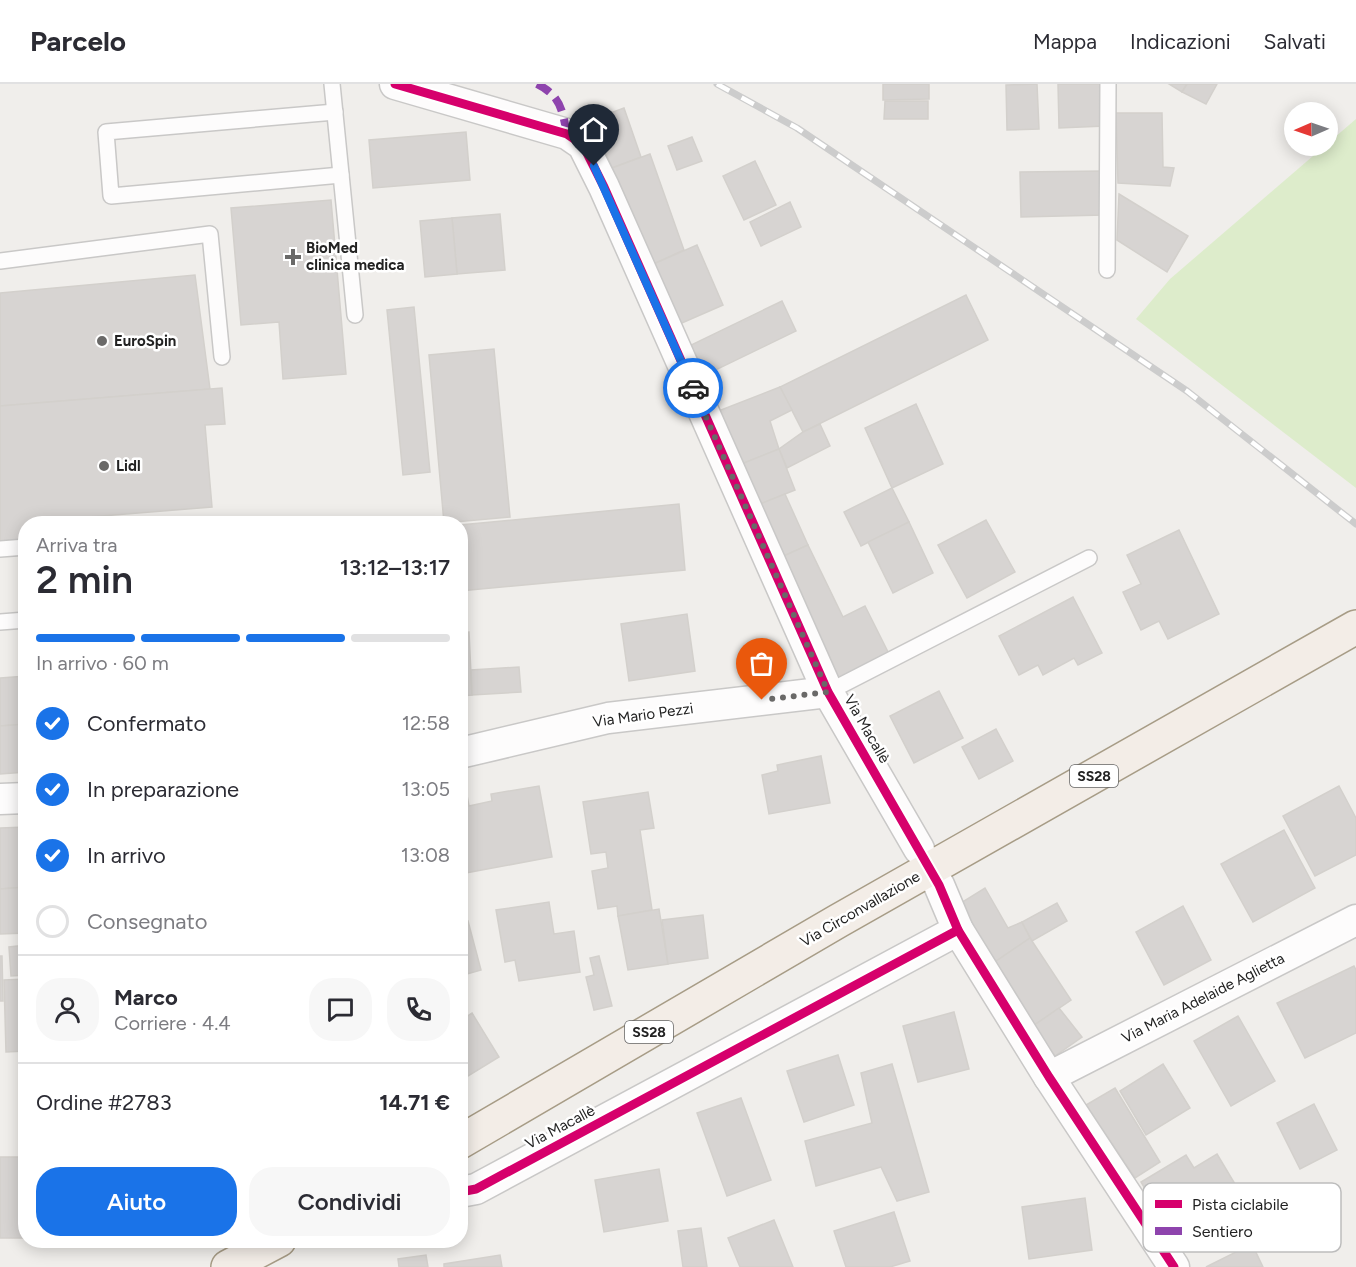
<!DOCTYPE html>
<html lang="it">
<meta charset="utf-8">
<style>
body{margin:0;font-family:Figtree,sans-serif;background:#f7f7f7;color:#2b2b33;height:100vh;display:flex;flex-direction:column;font-size:22px;white-space:nowrap}
*{box-sizing:border-box;margin:0}
p{font-size:20px;color:#7c7c81}
.icon{flex:none;width:33px;height:33px;fill:none;stroke:currentColor;stroke-width:2;stroke-linecap:round;stroke-linejoin:round}
.map{position:relative;flex:1;overflow:hidden}
.panel{position:absolute;left:18px;top:432px;width:450px;height:732px;display:flex;flex-direction:column;background:#fff;border-radius:24px;box-shadow:0 3px 15px #0003}
.panel>*{flex:none}
.needle{width:39px;rotate:268deg}
.fabs{position:absolute;left:1284px;top:18px;display:grid;gap:12px}
.fabs a{display:grid;place-items:center;width:54px;height:54px;border-radius:50%;background:#fff;box-shadow:0 3px 15px #0003;font-size:30px}
.pin{position:absolute;display:grid;place-items:center;width:51px;height:51px;color:#fff;margin:-62px -26px;border-radius:50% 50% 50% 0;rotate:-45deg;box-shadow:0 0 6px #0007}
.pin .icon{rotate:45deg}
.courier{position:absolute;display:grid;place-items:center;width:60px;height:60px;margin:-30px;border:4px solid #1a73e8;border-radius:50%;background:#fff;color:#222;box-shadow:0 2px 8px #0007}
.summary em{font-style:normal;font-weight:600}
.summary div{display:flex;flex-direction:column-reverse}
.summary{display:flex;align-items:center;justify-content:space-between;height:102px;padding:0 18px}
h1{font-size:39px;font-weight:600;line-height:45px}
.bar{display:grid;grid-template-columns:repeat(4,1fr);gap:9px 6px;align-content:center;height:72px;padding:0 18px}
.bar i{height:8px;border-radius:4px;background:#e1e1e2}
.bar .active{background:#1a73e8}
.bar p{grid-column:span 4}
.line{display:flex;align-items:center;gap:15px;padding:0 18px;border-top:2px solid #e1e1e2}
.line div{flex:1}
.round{display:grid;place-items:center;flex:none;width:63px;height:63px;border-radius:24px;background:#f7f7f7}
ol{padding:0 18px;list-style:none}
li{display:flex;align-items:center;gap:18px;height:66px}
li p{margin-inline-start:auto}
li .icon{padding:6px;border-radius:50%;background:#1a73e8;color:#fff;stroke-width:4}
li:last-child{color:#7c7c81}
li i{width:33px;height:33px;border:3px solid #e1e1e2;border-radius:50%}
.button{display:flex;gap:12px;margin-top:auto;padding:12px 18px}
.button a{flex:1;height:69px;border-radius:24px;background:#1a73e8;color:#fff;font-size:24px;font-weight:600;line-height:69px;text-align:center}
.button a+a{background:#f7f7f7;color:#2b2b33}
header{display:flex;align-items:center;gap:36px;box-sizing:border-box;height:84px;padding:0 30px;background:#fff;border-bottom:2px solid #e1e1e2}
header strong{font-size:28px}
nav{display:flex;gap:33px;margin-inline-start:auto;font-size:21px}
.map>svg:first-child{display:block}
.grass{fill:#ddeccb}
.building{fill:#d7d4d2;stroke:#d3d0cc;stroke-width:1.5}
.lines{fill:none;stroke-linecap:round;stroke-linejoin:round}
.service-casing{stroke:#c9c8c7;stroke-width:18}
.minor-casing{stroke:#c9c8c7;stroke-width:33}
.primary-casing{stroke:#a79c86;stroke-width:36}
.service{stroke:#fdfcfc;stroke-width:15}
.minor{stroke:#fdfcfc;stroke-width:30}
.primary{stroke:#f3ede7;stroke-width:33}
.rail-casing{stroke:#ccc;stroke-width:7}
.rail{stroke:#fff;stroke-width:4.5;stroke-dasharray:14;stroke-linecap:butt}
.quiet{stroke:#8e44ad;stroke-width:8;stroke-dasharray:15 8;stroke-linecap:butt}
.cycleway-casing{stroke:#fff;stroke-width:13}
.cycleway{stroke:#d6006c;stroke-width:9}
.done{stroke:#6a6968;stroke-width:6;stroke-dasharray:0 10.8}
.route{stroke:#1a73e8;stroke-width:8}
.poi-dot{fill:#6a6968;stroke:#fff;stroke-width:2}
.labels{text-anchor:middle;stroke-width:5;stroke-linejoin:round;paint-order:stroke}
.shield{fill:#fff;stroke:#646464;stroke-width:1.5}
.shield-label{font-size:14px;font-weight:bold;fill:#222}
.poi-label{font-size:15px;font-weight:bold;fill:#222;stroke:#fff;text-anchor:start}
.street-label{font-size:15px;fill:#222;stroke:#fff}
.key{fill:#fff;stroke:#bdbdbd;stroke-width:1.5}
.key-label{font-size:16px;fill:#222}
</style>
<header>
<strong>Parcelo</strong>
<nav><a>Mappa</a><a>Indicazioni</a><a>Salvati</a></nav>
</header>
<div class="map">
<svg width="1356" height="1183" viewBox="0 0 1356 1183">
<rect width="100%" height="100%" fill="#f0eeeb"/>
<path class="grass" d="M1356 35V404L1136 235 1170 195Z"/>
<g class="building">
<path d="M883 0H929V15L883 16Z"/>
<path d="M1037 0 1039 45 1007 46 1006 1Z"/>
<path d="M1058 0H1103L1105 42 1059 44Z"/>
<path d="M1169 0H1187L1182 8Z"/>
<path d="M1187 0H1217L1206 20 1182 8Z"/>
<path d="M885 17H928V35H884Z"/>
<path d="M624 24 641 73 612 84 592 36Z"/>
<path d="M1116 29H1162L1163 83 1174 84 1170 102 1118 99Z"/>
<path d="M466 48 470 96 373 104 369 56Z"/>
<path d="M692 53 702 77 677 86 668 62Z"/>
<path d="M650 70 684 166 649 182 612 84Z"/>
<path d="M755 77 776 121 744 136 723 92Z"/>
<path d="M1103 87 1104 131 1021 133 1020 88Z"/>
<path d="M1119 110 1188 152 1167 188 1117 156Z"/>
<path d="M331 116 346 290 283 295 279 238 241 241 231 124Z"/>
<path d="M790 118 801 143 761 162 750 138Z"/>
<path d="M500 130 505 186 457 190 452 134Z"/>
<path d="M452 134 457 190 425 193 420 137Z"/>
<path d="M697 161 723 221 675 242 649 182Z"/>
<path d="M195 191 210 305 0 322V209Z"/>
<path d="M966 211 988 256 803 348 780 303Z"/>
<path d="M782 217 796 247 701 293 687 263Z"/>
<path d="M414 223 430 388 403 391 387 226Z"/>
<path d="M494 265 510 433 444 439 429 271Z"/>
<path d="M780 303 792 326 770 337 779 365 739 381 716 328Z"/>
<path d="M222 304 225 340 205 341 212 423 28 438 26 440V455L0 457V322Z"/>
<path d="M916 320 943 380 892 404 865 344Z"/>
<path d="M820 340 830 362 787 384 779 365 803 348Z"/>
<path d="M779 365 795 406 755 422 739 381Z"/>
<path d="M892 404 909 438 861 462 844 428Z"/>
<path d="M785 410 808 461 777 475 755 422Z"/>
<path d="M679 420 685 486 460 507V441Z"/>
<path d="M986 436 1015 488 967 514 938 461Z"/>
<path d="M909 438 933 489 893 509 868 458Z"/>
<path d="M1179 446 1219 530 1168 555 1159 537 1141 546 1123 508 1141 500 1127 471Z"/>
<path d="M808 461 843 533 865 522 890 572 839 597 777 475Z"/>
<path d="M1073 513 1102 569 1078 581 1074 574 1043 591 1038 581 1019 591 999 552Z"/>
<path d="M687 530 695 587 629 597 621 540Z"/>
<path d="M469 548 472 611 460 612V549Z"/>
<path d="M519 583 521 608 472 611 471 586Z"/>
<path d="M26 592V640L0 642V594Z"/>
<path d="M939 607 963 654 914 679 890 632Z"/>
<path d="M26 640V688L0 690V642Z"/>
<path d="M996 645 1013 677 979 695 962 663Z"/>
<path d="M821 672 830 719 769 730 762 691 778 687 777 681Z"/>
<path d="M539 702 552 773 460 790V712L467 711 469 722 492 717 491 710Z"/>
<path d="M1339 702 1356 734V771L1315 792 1283 732Z"/>
<path d="M648 708 654 744 640 746 652 826 618 832 617 822 598 825 592 787 608 784 606 768 591 770 583 718Z"/>
<path d="M26 743V803L0 805V744Z"/>
<path d="M1284 746 1315 804 1253 838 1221 780Z"/>
<path d="M26 803V849L0 850V805Z"/>
<path d="M985 804 1008 844 1022 838 1030 854 992 880 956 822Z"/>
<path d="M549 818 554 850 574 847 580 888 519 897 515 876 505 878 496 826Z"/>
<path d="M1057 819 1067 837 1032 857 1022 838Z"/>
<path d="M1183 822 1211 876 1164 901 1136 848Z"/>
<path d="M659 825 668 880 628 886 618 832Z"/>
<path d="M703 831 708 874 668 880 662 836Z"/>
<path d="M468 837 481 886 460 892V839Z"/>
<path d="M1030 854 1071 916 1033 942 992 880Z"/>
<path d="M26 861V891L11 892 9 863Z"/>
<path d="M0 872H2L3 917H0Z"/>
<path d="M599 872 612 922 594 926 586 893 594 891 590 874Z"/>
<path d="M1354 882 1356 886V949L1305 974 1277 919Z"/>
<path d="M26 895V967L6 968 4 896Z"/>
<path d="M460 904H464L467 928 460 929Z"/>
<path d="M1059 924 1082 953 1055 972 1033 942Z"/>
<path d="M954 928 969 985 918 998 903 942Z"/>
<path d="M472 929 499 973 460 997V937Z"/>
<path d="M1238 932 1275 997 1231 1022 1194 957Z"/>
<path d="M838 971 854 1021 804 1038 787 987Z"/>
<path d="M892 980 929 1108 897 1117 881 1083 816 1102 805 1057 872 1039 861 989Z"/>
<path d="M1163 980 1190 1024 1146 1051 1120 1007Z"/>
<path d="M1115 1004 1160 1078 1135 1094 1086 1021Z"/>
<path d="M741 1014 771 1096 727 1112 697 1029Z"/>
<path d="M1314 1020 1337 1066 1300 1085 1277 1039Z"/>
<path d="M1217 1070 1238 1105 1199 1129 1204 1137 1175 1155 1141 1098 1186 1071 1194 1084Z"/>
<rect x="0" y="1073" width="26" height="81"/>
<path d="M659 1085 668 1137 604 1148 595 1096Z"/>
<path d="M1085 1114 1092 1166 1029 1175 1022 1123Z"/>
<path d="M894 1128 910 1177 890 1183H846L834 1147Z"/>
<path d="M774 1136 793 1183H740L728 1154Z"/>
<path d="M701 1144 707 1183H683L678 1147Z"/>
<path d="M1252 1160 1263 1183H1206Z"/>
<path d="M426 1171 428 1183H399L398 1175Z"/>
<path d="M500 1171 502 1183H444V1180Z"/>
</g>
<g class="lines">
<g class="service-casing">
<g id="service">
<path d="M332 0 355 231"/>
<path d="M335 28 106 48 111 112 341 91"/>
<path d="M0 177 210 150 222 273"/>
<path d="M1107 186 1108 0"/>
<path d="M0 465 26 463"/>
<path d="M0 538 26 536"/>
<path d="M828 608 1089 474"/>
</g>
</g>
<g class="minor-casing">
<g id="minor">
<path d="M395 0 567 50 583 61 604 103 828 608 919 765"/>
<path d="M460 669 608 634 828 608"/>
<path d="M0 715 26 714"/>
<path d="M939 801 958 846 1049 993 1174 1183"/>
<path d="M1049 993 1356 836"/>
<path d="M460 1108 476 1105 958 846"/>
</g>
</g>
<g class="primary-casing">
<g id="primary">
<path d="M460 1058 838 837 1356 543"/>
<path d="M228 1183 279 1156"/>
</g>
</g>
<use href="#service" class="service"/>
<use href="#minor" class="minor"/>
<use href="#primary" class="primary"/>
<g class="rail-casing">
<path id="rail" d="M717 0 797 44 1187 307 1356 440"/>
</g>
<use href="#rail" class="rail"/>
<path class="quiet" d="M537 0C561 12 562 26 567 50"/>
<g class="cycleway-casing">
<g id="cycleway">
<path d="M395 0 567 50 583 61 604 103 828 608 939 801 958 846 1049 993 1174 1183"/>
<path d="M460 1108 476 1105 958 846"/>
</g>
</g>
<use href="#cycleway" class="cycleway"/>
</g>
<g class="lines">
<path class="done" d="M693 304 828 608 762 616"/>
<path class="route" d="M594 82 693 304"/>
</g>
<g class="poi-dot">
<path d="M290 164h6v6h6v6h-6v6h-6v-6h-6v-6h6z"/>
<circle cx="102" cy="257" r="6"/>
<circle cx="104" cy="382" r="6"/>
</g>
<g class="labels">
<g class="shield">
<rect x="1070" y="681" width="48" height="22" rx="4.5"/>
<rect x="625" y="937" width="48" height="22" rx="4.5"/>
</g>
<g class="shield-label">
<text x="1094" y="697">SS28</text>
<text x="649" y="953">SS28</text>
</g>
<g class="poi-label">
<text x="306" y="169">BioMed<tspan x="306" dy="17">clinica medica</tspan></text>
<text x="114" y="262">EuroSpin</text>
<text x="116" y="387">Lidl</text>
</g>
<g class="street-label">
<text transform="translate(643 631) rotate(-8)" y="5">Via Mario Pezzi</text>
<text transform="translate(867 645) rotate(60)" y="5">Via Macallè</text>
<text transform="translate(860 825) rotate(-30)" y="5">Via Circonvallazione</text>
<text transform="translate(1203 914) rotate(-27)" y="5">Via Maria Adelaide Aglietta</text>
<text transform="translate(560 1043) rotate(-28)" y="5">Via Macallè</text>
</g>
</g>
<rect x="1143" y="1099" width="198" height="69" rx="9" class="key"/>
<rect x="1155" y="1116" width="27" height="8" fill="#d6006c"/>
<rect x="1155" y="1143" width="27" height="8" fill="#8e44ad"/>
<g class="key-label">
<text x="1192" y="1126">Pista ciclabile</text>
<text x="1192" y="1153">Sentiero</text>
</g>
</svg>
<div class="fabs">
<a><svg class="needle" viewBox="-14 -14 28 28"><path d="M0-13l5 13h-10z" fill="#e53935"/><path d="M0 13l5-13h-10z" fill="#7c7c81"/></svg></a>
</div>
<div class="pin" style="left:762px;top:616px;background:#ea580c"><svg class="icon" aria-label="bag" viewBox="0 0 24 24"><path d="M5 8h14l-1 12H6zM9 8a3 3 0 0 1 6 0"/></svg></div>
<div class="pin" style="left:594px;top:82px;background:#1f2937"><svg class="icon" aria-label="home" viewBox="0 0 24 24"><path d="M3 11l9-7 9 7M6 9v11h12V9"/></svg></div>
<div class="courier" style="left:693px;top:304px"><svg class="icon" aria-label="car" viewBox="0 0 24 24"><path d="M5 17H2v-5l4-1 3-4h7l3 4 3 1v5h-3M9 17h6M6 11h13"/><circle cx="7" cy="17" r="2"/><circle cx="17" cy="17" r="2"/></svg></div>
<section class="panel">
<div class="summary"><div><h1>2 min</h1><p>Arriva tra</p></div><em>13:12–13:17</em></div>
<div class="bar"><i class="active"></i><i class="active"></i><i class="active"></i><i></i><p>In arrivo · 60 m</p></div>
<ol>
<li><svg class="icon" aria-label="check" viewBox="0 0 24 24"><path d="M5 12l5 5 9-10"/></svg>Confermato<p>12:58</p></li>
<li><svg class="icon" aria-label="check" viewBox="0 0 24 24"><path d="M5 12l5 5 9-10"/></svg>In preparazione<p>13:05</p></li>
<li><svg class="icon" aria-label="check" viewBox="0 0 24 24"><path d="M5 12l5 5 9-10"/></svg>In arrivo<p>13:08</p></li>
<li><i></i>Consegnato</li>
</ol>
<div class="line" style="height:108px"><a class="round"><svg class="icon" aria-label="person" viewBox="0 0 24 24"><circle cx="12" cy="8" r="4"/><path d="M4 21q1-7 8-7t8 7"/></svg></a><div><b>Marco</b><p>Corriere · 4.4</p></div><a class="round"><svg class="icon" aria-label="chat" viewBox="0 0 24 24"><path d="M4 5h16v11H9l-5 4z"/></svg></a><a class="round"><svg class="icon" aria-label="phone" viewBox="0 0 24 24"><path d="M5 4h4l2 5-3 2q2 4 5 5l2-3 5 2v4C11 20 4 13 5 4z"/></svg></a></div>
<div class="line" style="height:78px"><div>Ordine #2783</div><b>14.71 €</b></div>
<div class="button"><a>Aiuto</a><a>Condividi</a></div>
</section>
</div>
